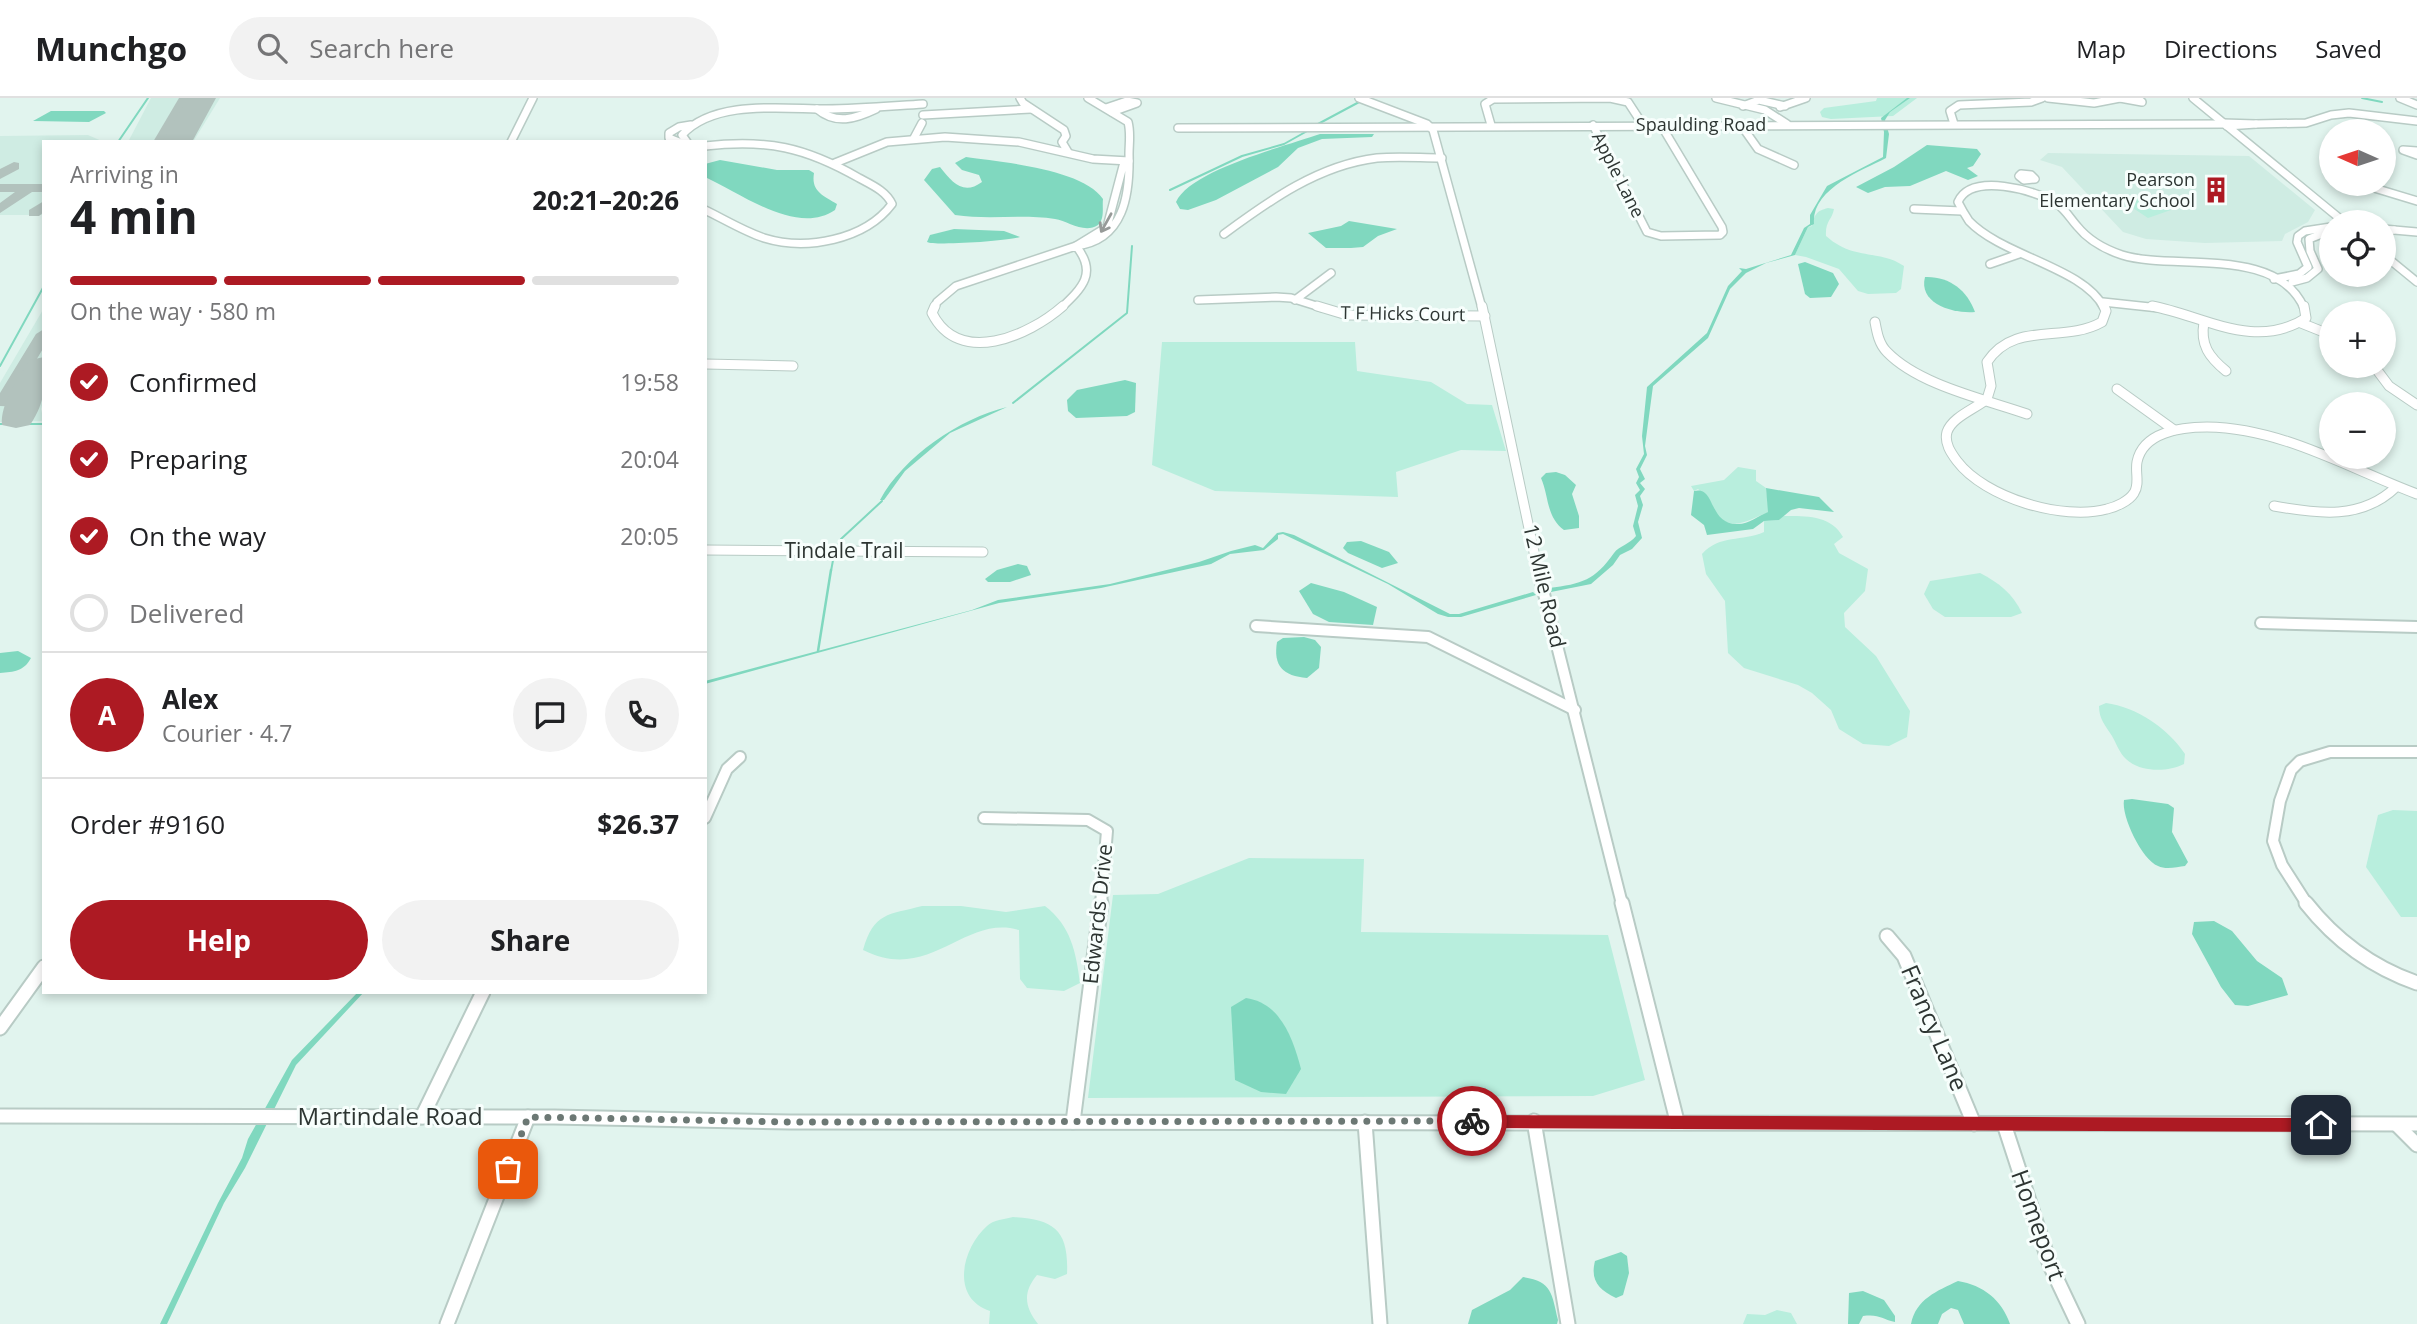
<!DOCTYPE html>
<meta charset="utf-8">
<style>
body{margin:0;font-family:"Open Sans",sans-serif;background:#f2f2f2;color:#202124;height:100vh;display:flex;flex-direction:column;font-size:26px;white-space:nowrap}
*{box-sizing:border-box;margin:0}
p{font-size:23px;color:#757577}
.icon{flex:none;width:38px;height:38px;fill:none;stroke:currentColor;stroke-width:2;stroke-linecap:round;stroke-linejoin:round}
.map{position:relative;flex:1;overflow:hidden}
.side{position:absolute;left:42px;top:42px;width:665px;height:854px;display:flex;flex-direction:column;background:#fff;border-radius:0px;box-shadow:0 4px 10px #0003}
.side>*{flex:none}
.needle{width:46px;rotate:273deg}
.fabs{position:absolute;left:2319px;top:21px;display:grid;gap:14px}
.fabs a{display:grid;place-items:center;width:77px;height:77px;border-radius:50%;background:#fff;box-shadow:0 4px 10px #0003;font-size:35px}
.pin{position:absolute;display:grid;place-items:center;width:60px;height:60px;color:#fff;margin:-30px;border-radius:14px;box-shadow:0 4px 10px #0006}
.courier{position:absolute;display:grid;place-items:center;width:70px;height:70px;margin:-35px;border:5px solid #ad1a23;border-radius:50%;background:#fff;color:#222;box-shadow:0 2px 9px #0007}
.summary em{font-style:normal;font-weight:700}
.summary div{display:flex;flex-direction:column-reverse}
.summary{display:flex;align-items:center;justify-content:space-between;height:119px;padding:0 28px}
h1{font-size:46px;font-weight:700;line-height:52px}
.bar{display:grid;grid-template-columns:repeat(4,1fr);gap:10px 7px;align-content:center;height:84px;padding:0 28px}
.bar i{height:9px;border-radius:5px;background:#e0e0e0}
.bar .selected{background:#ad1a23}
.bar p{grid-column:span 4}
.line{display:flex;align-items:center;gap:18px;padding:0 28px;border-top:2px solid #e0e0e0}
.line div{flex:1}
.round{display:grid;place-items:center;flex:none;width:74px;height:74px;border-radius:37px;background:#f2f2f2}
ol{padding:0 28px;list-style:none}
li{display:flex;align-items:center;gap:21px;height:77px}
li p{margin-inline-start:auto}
li .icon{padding:7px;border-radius:50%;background:#ad1a23;color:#fff;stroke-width:4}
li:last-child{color:#757577}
li i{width:38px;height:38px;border:4px solid #e0e0e0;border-radius:50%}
.action{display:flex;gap:14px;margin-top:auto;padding:14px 28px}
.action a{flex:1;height:80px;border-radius:42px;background:#ad1a23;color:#fff;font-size:28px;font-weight:700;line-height:80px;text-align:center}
.action a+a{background:#f2f2f2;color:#202124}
header{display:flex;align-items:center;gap:42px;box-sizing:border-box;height:98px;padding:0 35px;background:#fff;border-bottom:2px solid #e0e0e0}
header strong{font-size:33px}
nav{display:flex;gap:38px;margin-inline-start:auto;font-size:24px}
.search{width:490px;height:63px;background:#f2f2f2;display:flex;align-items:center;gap:18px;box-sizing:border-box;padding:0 24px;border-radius:38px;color:#757577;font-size:26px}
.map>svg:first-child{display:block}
.built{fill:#cfece3}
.green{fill:#b8eedd}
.water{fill:#80d8bf}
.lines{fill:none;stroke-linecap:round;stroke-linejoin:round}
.stream-far1{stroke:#80d8bf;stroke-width:2}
.stream{stroke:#80d8bf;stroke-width:2.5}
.taxiway{fill:#b2c2bd;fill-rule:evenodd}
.runway{fill:#b2c2bd;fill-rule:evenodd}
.minor-far3-casing{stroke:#b8cbc5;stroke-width:10}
.minor-far2-casing{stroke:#b8cbc5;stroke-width:11}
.minor-far1-casing{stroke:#b8cbc5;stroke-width:14}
.minor-casing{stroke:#b8cbc5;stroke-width:17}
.minor-far3{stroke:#fff;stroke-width:7}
.minor-far2{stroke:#fff;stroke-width:9}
.minor-far1{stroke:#fff;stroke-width:10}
.minor{stroke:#fff;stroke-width:13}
.oneway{stroke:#969a98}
.route{fill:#ad1a23}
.done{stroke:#6c7874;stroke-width:7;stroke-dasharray:0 12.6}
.labels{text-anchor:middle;stroke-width:6;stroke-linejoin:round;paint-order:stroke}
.far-street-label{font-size:18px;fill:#2d3532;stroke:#f7fefc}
.far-poi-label{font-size:18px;fill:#2d3532;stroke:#f7fefc;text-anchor:end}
.street-label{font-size:21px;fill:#2d3532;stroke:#f7fefc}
.near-street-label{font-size:24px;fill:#2d3532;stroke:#f7fefc}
</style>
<header>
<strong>Munchgo</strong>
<div class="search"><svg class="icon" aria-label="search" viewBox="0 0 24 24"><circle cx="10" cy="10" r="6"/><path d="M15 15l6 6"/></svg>Search here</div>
<nav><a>Map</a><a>Directions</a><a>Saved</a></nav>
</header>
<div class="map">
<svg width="2417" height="1226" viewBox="0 0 2417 1226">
<rect width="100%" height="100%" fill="#e1f4ee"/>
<g class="built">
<path d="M151 0H220L193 44H128Z"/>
<path d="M88 37 104 44H44V117H0V38Z"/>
<path d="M2048 55 2249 58 2315 112 2308 124 2285 136 2282 143 2205 145 2146 141 2123 134 2062 69 2040 62Z"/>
<path d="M44 210V300L41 311 44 323 0 324V285Z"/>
</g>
<g class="green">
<path d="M1877 0H1917L1893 18 1831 21 1822 19 1820 14 1824 10 1876 3Z"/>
<path d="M2136 97 2171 112 2148 120 2130 108 2129 101Z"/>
<path d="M1828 110 1834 111C1832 122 1825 123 1826 138 1854 163 1879 151 1904 168L1901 191 1896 195 1868 196 1858 193 1839 171 1806 159 1795 157 1808 129 1812 128C1815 116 1816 113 1828 110Z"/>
<path d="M1162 244H1355L1357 273 1431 284 1467 306 1492 307 1506 353 1461 352 1396 374 1398 399 1215 393 1152 367Z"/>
<path d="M1738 369 1756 372V383L1766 390 1769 414C1750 421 1728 437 1714 413 1709 402 1708 399 1698 391L1694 393 1691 388 1724 382Z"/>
<path d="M1783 418C1806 418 1831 417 1843 439L1834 446 1839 455 1868 471 1865 493 1844 515 1845 529 1876 558 1910 613 1907 639 1889 648 1863 646 1839 631 1831 612 1812 595 1798 587 1744 570 1728 555 1725 503 1706 476 1702 456C1720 436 1742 444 1764 434V423L1779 422Z"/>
<path d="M1980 475C1998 484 2013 496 2022 515L2011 519H1945L1933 511 1924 496 1930 483Z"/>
<path d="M2106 605C2136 609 2168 630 2185 656L2184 666C2168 674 2141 675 2126 661 2120 656 2116 645 2112 638 2105 627 2099 621 2099 608Z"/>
<path d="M2393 712 2417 713V819H2401L2366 769 2378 717Z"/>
<path d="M1249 760 1364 761 1361 834 1608 837 1645 982 1593 998 1088 1000 1113 797 1158 796Z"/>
<path d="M922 808H961L1006 814 1045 808C1071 828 1076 854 1080 885L1064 893 1027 890 1020 881 1019 832C964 816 930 886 863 852 874 814 888 817 922 808Z"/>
<path d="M1013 1119C1054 1121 1069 1132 1067 1176L1055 1181 1037 1177C1023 1194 1024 1208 1038 1226H989L990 1213C950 1200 962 1150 987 1128 993 1122 1005 1121 1013 1119Z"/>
<path d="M1777 1212 1791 1215 1797 1226H1743L1747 1216 1765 1217Z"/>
</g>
<g class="water">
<path d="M1907 0H1910L1890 14 1885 22 1889 36 1886 60C1861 73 1811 91 1814 126L1808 129 1795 157 1766 165 1746 175 1730 191 1708 240 1653 288 1645 348 1647 357 1640 371 1645 381 1640 385 1645 391 1640 398 1643 407 1638 424 1642 440 1632 451 1620 457 1613 467 1591 486 1551 494 1549 490C1582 486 1595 482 1614 455 1619 448 1630 446 1636 438L1633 428 1638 408 1635 397 1640 392 1636 385 1639 379 1636 371 1644 356 1642 338 1647 289 1707 235 1728 188 1742 173 1739 170 1746 171 1791 157 1804 130 1810 126V117L1827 88 1883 59 1884 34 1881 20Z"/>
<path d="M51 13H104L106 15 89 24 33 23Z"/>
<path d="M1320 36H1374L1372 39 1322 41 1298 50 1278 69 1216 102 1188 112 1180 111 1176 104C1190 72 1286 48 1320 36Z"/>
<path d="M1927 47 1977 51 1981 56 1973 68 1967 70 1978 78 1968 82 1946 73 1910 88 1885 89 1868 95 1856 89 1894 69Z"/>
<path d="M966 59C1001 64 1083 71 1103 101 1102 109 1105 121 1098 127 1084 136 1068 123 1055 121 1022 116 988 122 955 117L924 82 932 71 940 69C952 84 963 98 982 84L979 77 962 72 955 65Z"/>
<path d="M720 62 777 72H809L814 75C811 93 822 97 837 106L835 112C797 138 742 96 705 79V66Z"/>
<path d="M1349 123 1397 131 1378 138 1363 149 1351 150H1326L1308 135 1341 128Z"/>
<path d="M954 131 1004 133 1020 139C1010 143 934 148 927 144L930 137Z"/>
<path d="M1805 164 1833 175 1839 186 1831 199 1810 200 1805 196 1798 166Z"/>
<path d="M1925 179C1949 178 1967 192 1975 214 1954 216 1918 206 1925 179Z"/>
<path d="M1125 282 1136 285 1135 314 1127 318 1076 320 1068 313 1067 302 1077 292Z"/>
<path d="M1007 309 950 335 905 373 884 402H880C903 359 960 320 1007 309Z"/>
<path d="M1556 374 1565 377 1576 387 1572 396 1579 418V430L1564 432C1546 419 1549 398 1541 380L1546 375Z"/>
<path d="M1766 390 1819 399 1834 414 1799 410 1791 412 1779 422 1764 423 1753 431 1707 437 1704 427 1691 417 1694 393C1716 387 1708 427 1738 426 1749 426 1758 418 1768 414Z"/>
<path d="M1283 434 1294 437 1450 516H1459L1533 494 1536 497 1461 519H1448L1438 516 1388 486 1283 436 1278 437V441L1264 452 1230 456 1211 466 1101 490 999 505 705 586V583L972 512 998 502 1110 486 1199 464 1231 453 1255 447 1263 450 1277 435Z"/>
<path d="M1361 443 1389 454 1398 465 1382 470 1348 455 1343 450 1347 444Z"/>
<path d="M1018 466 1027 468 1031 477 1010 484H988L985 481 997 472Z"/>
<path d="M1311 485 1344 494 1377 509 1373 527 1329 524 1313 516 1299 493Z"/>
<path d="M1304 539 1315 542 1321 549 1319 570 1307 580C1283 578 1273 568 1277 544L1283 540Z"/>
<path d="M18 553 31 560C24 573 14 574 0 575V555Z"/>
<path d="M2132 701 2168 706 2174 710 2172 734 2188 764 2185 768C2177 769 2166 772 2158 768 2142 762 2121 718 2124 702Z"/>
<path d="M2214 823 2232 833 2257 863 2282 880 2288 897 2248 908 2235 907 2221 889 2192 836 2194 824Z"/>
<path d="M358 894H364L296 967 245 1070 224 1105 167 1226H160L218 1105 242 1060 248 1041 292 962Z"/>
<path d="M1246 900C1281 905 1293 941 1301 971L1286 996 1261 994 1235 982 1231 909Z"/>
<path d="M1621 1154 1627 1158 1629 1175 1623 1197 1616 1200C1599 1192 1590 1183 1595 1163Z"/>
<path d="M1523 1179C1552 1183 1552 1196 1558 1222L1557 1226H1468L1472 1212 1510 1192Z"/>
<path d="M1958 1183C1983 1187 2002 1202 2010 1226H1964L1958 1212 1951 1210 1942 1216 1938 1226H1911C1916 1201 1937 1193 1958 1183Z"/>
<path d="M1863 1193 1884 1202 1895 1218V1224C1881 1221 1880 1216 1863 1218L1859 1226H1848L1849 1195Z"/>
</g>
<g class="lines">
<g class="stream-far1">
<path d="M2362 0 2382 4"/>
<path d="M1318 26 1361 3"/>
<path d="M118 44 148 0"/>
<path d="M1170 92 1242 58 1284 46 1309 32"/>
<path d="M0 268 44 188"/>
<path d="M1013 305 1127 215 1132 148"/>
<path d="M0 326H44"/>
<path d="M836 451 841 441 882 403"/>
<path d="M831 473 834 457"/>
</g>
<path class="stream" d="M818 553 831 472"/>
<g class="taxiway">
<path d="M179 0H191L165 44H153Z"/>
<path d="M14 64 19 65V71L0 81V71Z"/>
<path d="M0 86H44V94H32L0 115V105L15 94H0Z"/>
<path d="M44 103V114L39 118H29V112Z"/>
<path d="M44 231V249L14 299 30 301 32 304 24 309 0 308V295L36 236Z"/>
</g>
<g class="runway">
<path d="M188 0H216L192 44H162Z"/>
<path d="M44 259C44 287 47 302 30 327L16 330 2 327C0 306 19 278 30 262Z"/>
</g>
<g class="minor-far3-casing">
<g id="minor-far3">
<path d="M1020 0 1023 5 1064 32 1066 38 1062 44 1068 54"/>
<path d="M1088 0 1128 24C1131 35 1129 45 1129 56 1130 97 1124 142 1076 148L1107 129 1123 68 1129 63"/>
<path d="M1359 0 1427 26 1433 32 1482 210"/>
<path d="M1716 0 1765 12 1787 26"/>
<path d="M2048 0 2094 5 2120 0"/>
<path d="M2120 0 2142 4 2137 0"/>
<path d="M2193 0 2344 124"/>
<path d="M2400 0 2417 7"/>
<path d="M1743 8 1759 2 1785 8"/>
<path d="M1780 9 1806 0"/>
<path d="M1106 10 1127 3 1137 5 1112 14"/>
<path d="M817 11C836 27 855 21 876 11"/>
<path d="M923 17 1031 11"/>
<path d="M2223 25 2256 26 2227 28"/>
<path d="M1954 26 1950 13 1959 7 2031 4 2042 0"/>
<path d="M2256 26 2306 25 2331 17 2349 15 2417 23"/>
<path d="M1491 27 1485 6 1493 1 1610 0 1628 4 1643 27"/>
<path d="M1593 27 1647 134 1661 138 1720 137 1723 134 1722 129 1661 27"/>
<path d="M1741 27 1758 51 1794 67"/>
<path d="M1178 30 2225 26"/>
<path d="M914 40 922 25"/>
<path d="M511 44 533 0"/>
<path d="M679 44 669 40V35L679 29 691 27"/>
<path d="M687 44 682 37C714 1 784 11 826 11 858 11 891 8 923 6"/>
<path d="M705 48C767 41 805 49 859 80 872 87 886 93 892 106 865 142 806 153 764 140 743 133 724 121 705 112"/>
<path d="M2417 53 2403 52 2417 57"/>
<path d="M2331 59 2326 61 2331 64"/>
<path d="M835 65 887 44 945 39 1019 44 1093 61 1129 63"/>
<path d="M2021 76 2031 77 2035 81 2024 82 2019 78Z"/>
<path d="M2361 86 2417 103"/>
<path d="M1914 111 1962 113"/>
<path d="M2384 131 2394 132 2384 133"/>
<path d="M2394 132 2417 134"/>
<path d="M1224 136C1270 102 1319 67 1377 60 1399 58 1420 60 1442 60"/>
<path d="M2384 157 2417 184"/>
<path d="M1990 166 2019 156"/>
<path d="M2274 181 2299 176 2308 169 2297 144 2298 138 2305 133 2331 129"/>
<path d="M2292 184 2307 180 2318 171 2310 153 2309 141 2324 135"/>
<path d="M1198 202 1276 199 1291 200 1323 210"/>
<path d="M1295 202 1331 175"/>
<path d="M2103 204 2159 210"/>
<path d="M934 210 937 204 956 188 1076 148C1098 175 1082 190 1061 210"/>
<path d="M2104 210C2085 170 2002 158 1969 123 1965 117 1961 110 1958 104 1971 74 2035 92 2056 105 2065 111 2070 120 2077 128 2089 143 2104 151 2122 157 2173 173 2277 147 2304 210"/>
</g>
</g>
<g class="minor-far2-casing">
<g id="minor-far2">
<path d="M935 208 932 215C959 269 1029 238 1063 208"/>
<path d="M1317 208 1347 217 1485 218"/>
<path d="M1482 208 1538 473"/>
<path d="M2152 208C2204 218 2255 253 2306 220L2304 208"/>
<path d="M1875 224C1877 235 1879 246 1887 254 1919 287 1984 301 2027 316"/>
<path d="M2204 224C2200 247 2209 259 2226 273"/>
<path d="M2301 225 2331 237"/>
<path d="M705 266 793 268"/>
<path d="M2374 268 2389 288 2417 307"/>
<path d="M2117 291 2174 332"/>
<path d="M1987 301 1991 288 1987 264C2015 222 2063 246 2102 224L2106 213 2104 208"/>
<path d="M1987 301C1975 311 1952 319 1947 334 1944 345 1951 355 1957 363 1985 400 2063 423 2107 411 2116 409 2129 403 2134 395 2140 386 2135 374 2137 364 2143 334 2181 329 2207 329 2282 330 2348 370 2417 396"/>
<path d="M2274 408C2318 416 2362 422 2396 389"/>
<path d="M705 452 983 454"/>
</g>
</g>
<g class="minor-far1-casing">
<g id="minor-far1">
<path d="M1538 472 1622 806"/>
<path d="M2261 525 2417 529"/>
<path d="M1256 528 1428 539 1575 612"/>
<path d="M705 720 727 671 740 659"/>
<path d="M984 720 1088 722 1107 733 1101 806"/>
<path d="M2307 806 2282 767 2273 743 2280 703 2291 672 2300 663 2330 654H2417"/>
</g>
</g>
<g class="minor-casing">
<g id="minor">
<path d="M1622 805 1677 1023"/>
<path d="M2306 805C2336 843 2371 869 2417 885"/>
<path d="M1887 838 1904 858 1974 1026"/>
<path d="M0 930 44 869"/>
<path d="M0 1018 554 1019 790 1024 2417 1026"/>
<path d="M422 1019 483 894"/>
<path d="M1534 1023 1568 1226"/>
<path d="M1073 1024 1101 805"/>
<path d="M1365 1024 1380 1226"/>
<path d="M2004 1026 2050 1167 2078 1226"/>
<path d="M2397 1027 2417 1047"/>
<path d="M447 1226 528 1019"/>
</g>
</g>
<use href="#minor-far3" class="minor-far3"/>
<use href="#minor-far2" class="minor-far2"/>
<use href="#minor-far1" class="minor-far1"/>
<use href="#minor" class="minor"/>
</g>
<defs><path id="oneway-shaft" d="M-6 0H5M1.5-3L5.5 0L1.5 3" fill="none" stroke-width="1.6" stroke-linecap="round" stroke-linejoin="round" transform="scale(1.75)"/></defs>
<use class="oneway" href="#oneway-shaft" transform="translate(1106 125) rotate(119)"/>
<path class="route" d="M1472 1017 2321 1020 2328 1027 2321 1034 1472 1030 1465 1023Z"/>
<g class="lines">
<path class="done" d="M508 1071 528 1019 790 1024 1472 1023"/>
</g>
<defs>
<g id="building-bare" transform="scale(2.1)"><path d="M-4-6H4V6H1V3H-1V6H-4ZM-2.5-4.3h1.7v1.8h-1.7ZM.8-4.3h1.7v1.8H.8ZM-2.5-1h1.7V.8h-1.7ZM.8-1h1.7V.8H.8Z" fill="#ad1a23" stroke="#f7fefc" stroke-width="2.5" paint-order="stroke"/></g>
</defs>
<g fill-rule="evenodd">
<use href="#building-bare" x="2216" y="92"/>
</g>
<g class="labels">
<g class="far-street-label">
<text x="1701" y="33">Spaulding Road</text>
<text transform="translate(1618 77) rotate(63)" y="6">Apple Lane</text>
<text transform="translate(1403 216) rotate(1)" y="6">T F Hicks Court</text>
</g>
<g class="far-poi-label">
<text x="2195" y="88">Pearson<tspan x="2195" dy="21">Elementary School</tspan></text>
</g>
<g class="street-label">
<text x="844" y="460">Tindale Trail</text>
<text transform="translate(1544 488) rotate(77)" y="7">12 Mile Road</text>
<text transform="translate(1098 816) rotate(-84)" y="7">Edwards Drive</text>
</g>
<g class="near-street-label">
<text transform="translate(1934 930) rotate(67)" y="8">Francy Lane</text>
<text x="390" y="1027">Martindale Road</text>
<text transform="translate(2038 1127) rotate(70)" y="8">Homeport</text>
</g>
</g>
</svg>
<div class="fabs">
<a><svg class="needle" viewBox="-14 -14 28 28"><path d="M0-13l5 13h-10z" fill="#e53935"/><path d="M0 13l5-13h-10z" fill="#757577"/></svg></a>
<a><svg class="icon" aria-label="locate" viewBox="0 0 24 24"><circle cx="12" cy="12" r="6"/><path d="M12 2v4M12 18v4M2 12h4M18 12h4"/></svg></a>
<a>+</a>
<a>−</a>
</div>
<div class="pin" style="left:508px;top:1071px;background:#ea580c"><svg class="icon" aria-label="bag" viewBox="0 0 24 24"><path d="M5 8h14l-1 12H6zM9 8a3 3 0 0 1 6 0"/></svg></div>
<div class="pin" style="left:2321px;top:1027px;background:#1f2937"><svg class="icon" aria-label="home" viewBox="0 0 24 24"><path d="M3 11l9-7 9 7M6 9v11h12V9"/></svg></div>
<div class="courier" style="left:1472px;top:1023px"><svg class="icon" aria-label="bike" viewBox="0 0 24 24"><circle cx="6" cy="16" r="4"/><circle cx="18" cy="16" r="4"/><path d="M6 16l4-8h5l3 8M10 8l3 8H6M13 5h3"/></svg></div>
<section class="side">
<div class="summary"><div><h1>4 min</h1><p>Arriving in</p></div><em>20:21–20:26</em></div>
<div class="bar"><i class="selected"></i><i class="selected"></i><i class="selected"></i><i></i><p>On the way · 580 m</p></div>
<ol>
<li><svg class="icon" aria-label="check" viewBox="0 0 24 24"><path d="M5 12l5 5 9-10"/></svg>Confirmed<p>19:58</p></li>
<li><svg class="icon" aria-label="check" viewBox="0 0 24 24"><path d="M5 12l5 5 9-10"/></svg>Preparing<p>20:04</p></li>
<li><svg class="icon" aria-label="check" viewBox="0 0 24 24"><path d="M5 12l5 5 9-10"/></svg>On the way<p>20:05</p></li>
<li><i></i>Delivered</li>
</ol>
<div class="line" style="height:126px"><b class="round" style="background:#ad1a23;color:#fff">A</b><div><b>Alex</b><p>Courier · 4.7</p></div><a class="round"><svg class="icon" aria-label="chat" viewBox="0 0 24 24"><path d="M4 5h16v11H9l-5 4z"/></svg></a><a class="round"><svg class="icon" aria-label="phone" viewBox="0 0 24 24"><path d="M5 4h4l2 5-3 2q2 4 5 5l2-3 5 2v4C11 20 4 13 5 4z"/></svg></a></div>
<div class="line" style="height:91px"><div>Order #9160</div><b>$26.37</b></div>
<div class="action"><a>Help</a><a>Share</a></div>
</section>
</div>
